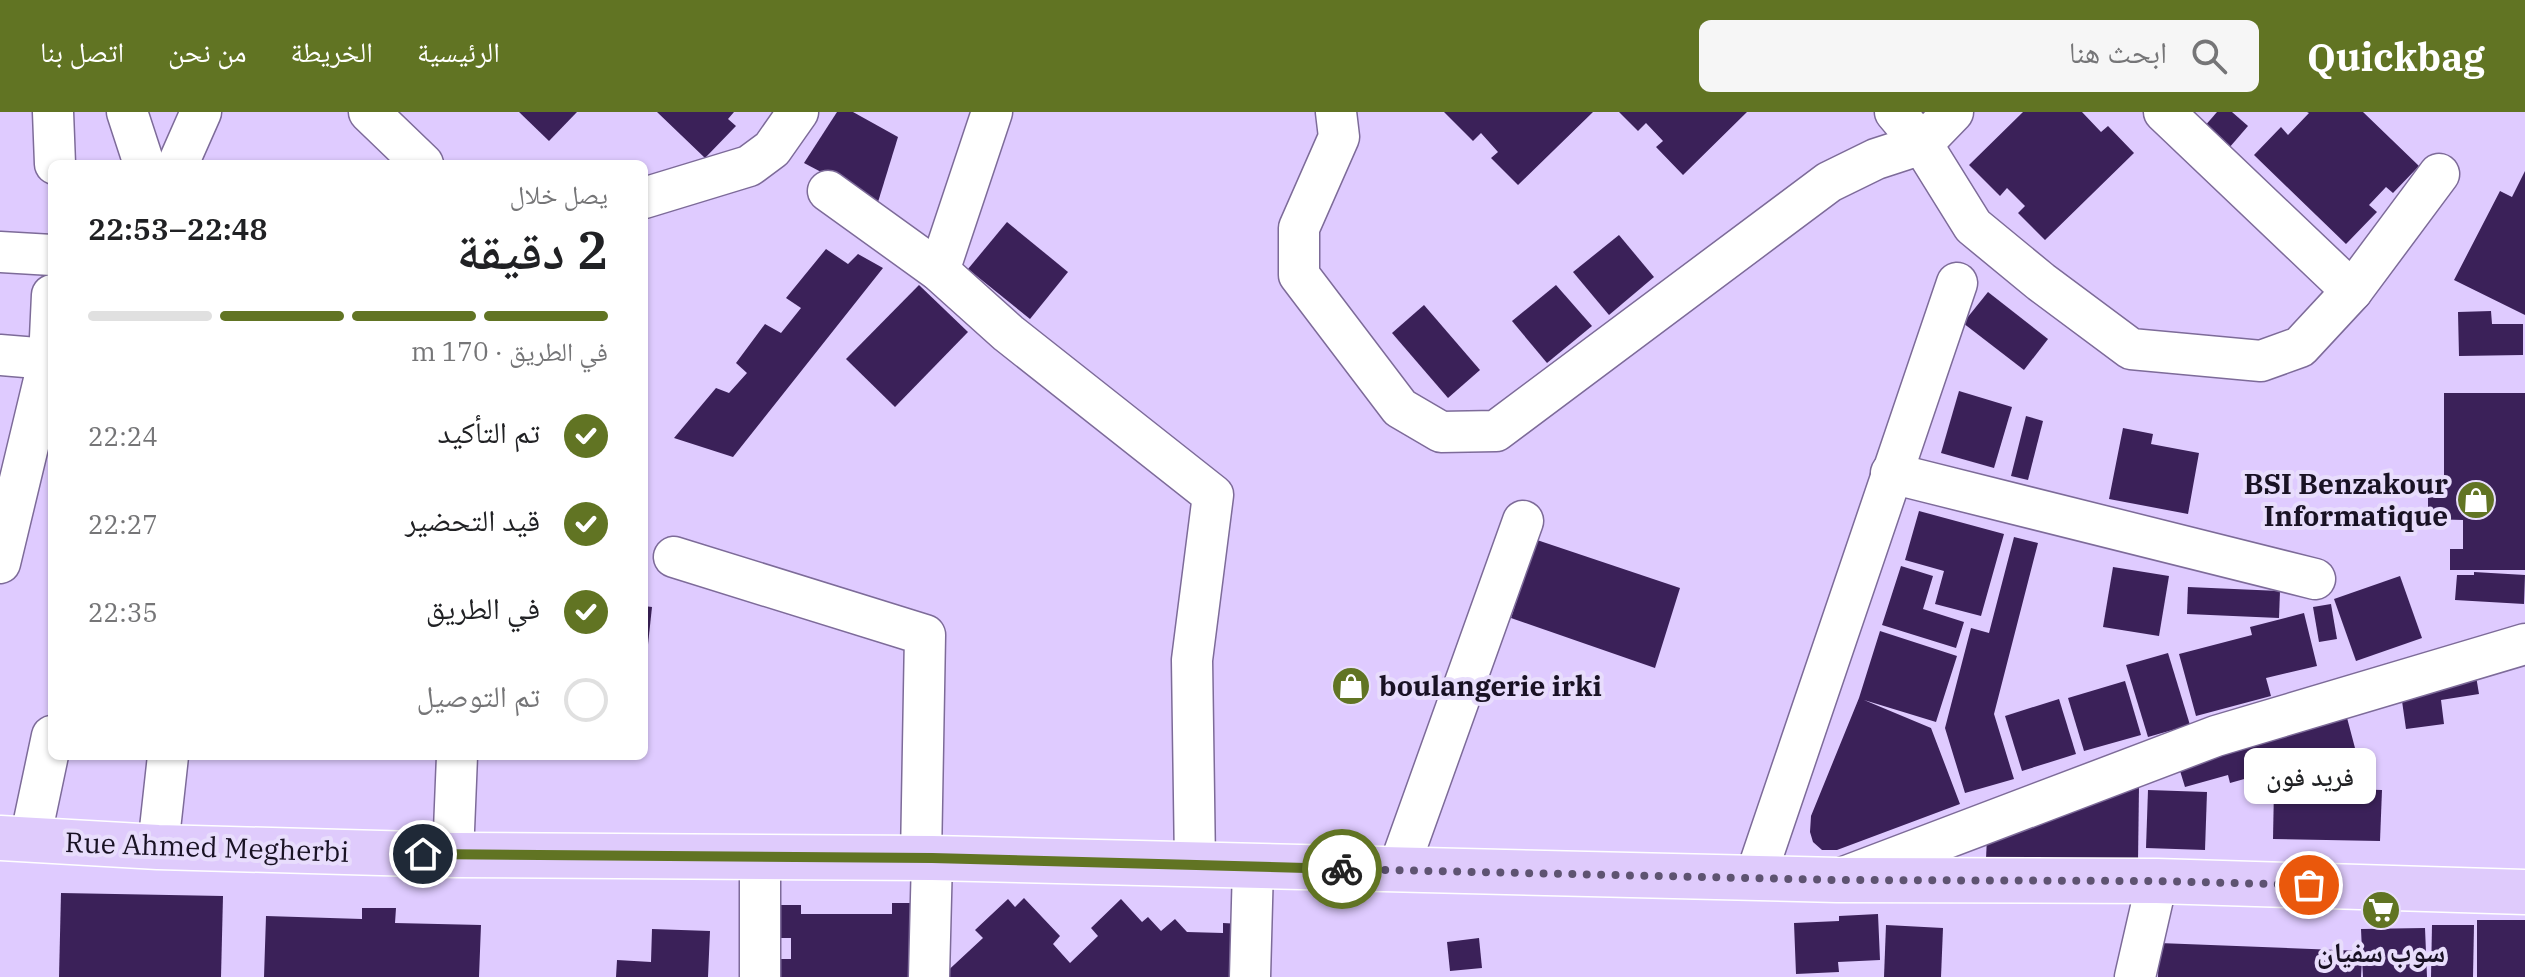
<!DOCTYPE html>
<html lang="ar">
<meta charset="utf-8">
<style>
body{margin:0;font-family:"IBM Plex Serif","Noto Naskh Arabic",serif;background:#f6f6f6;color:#202124;direction:rtl;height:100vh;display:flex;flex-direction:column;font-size:30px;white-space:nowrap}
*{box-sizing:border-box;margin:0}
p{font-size:26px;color:#757577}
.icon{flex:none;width:44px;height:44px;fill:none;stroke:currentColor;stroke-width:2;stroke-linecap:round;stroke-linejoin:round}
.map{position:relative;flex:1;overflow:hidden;direction:ltr}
.drawer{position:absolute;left:48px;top:48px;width:600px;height:600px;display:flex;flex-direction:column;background:#fff;border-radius:12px;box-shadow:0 2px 6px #0004;direction:rtl}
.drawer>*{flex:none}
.pin{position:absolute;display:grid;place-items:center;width:68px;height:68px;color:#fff;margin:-34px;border:4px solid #fff;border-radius:50%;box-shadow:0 2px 8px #0007}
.courier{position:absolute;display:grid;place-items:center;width:80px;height:80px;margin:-40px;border:6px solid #617423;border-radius:50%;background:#fff;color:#222;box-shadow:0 2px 10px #0007}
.bubble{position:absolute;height:56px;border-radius:12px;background:#fff;box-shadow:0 2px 6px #0004;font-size:26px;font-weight:600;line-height:56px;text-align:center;direction:rtl}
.headline em{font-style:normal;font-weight:600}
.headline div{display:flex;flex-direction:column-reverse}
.headline{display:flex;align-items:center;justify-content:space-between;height:136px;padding:0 40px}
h1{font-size:52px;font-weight:600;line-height:60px}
.bar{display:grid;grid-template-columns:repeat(4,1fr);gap:12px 8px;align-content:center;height:96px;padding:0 40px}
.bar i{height:10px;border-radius:6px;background:#e0e0e0}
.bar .on{background:#617423}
.bar p{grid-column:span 4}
ol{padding:0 40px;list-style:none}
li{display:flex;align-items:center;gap:24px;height:88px}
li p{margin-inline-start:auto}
li .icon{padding:8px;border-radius:50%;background:#617423;color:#fff;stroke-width:4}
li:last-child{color:#757577}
li i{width:44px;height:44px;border:4px solid #e0e0e0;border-radius:50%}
header{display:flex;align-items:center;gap:48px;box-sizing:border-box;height:112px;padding:0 40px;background:#617423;color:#fff}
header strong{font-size:38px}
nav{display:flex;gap:44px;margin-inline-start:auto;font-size:28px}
.search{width:560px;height:72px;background:#f6f6f6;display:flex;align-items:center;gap:20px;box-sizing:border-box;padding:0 28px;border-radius:12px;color:#757577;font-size:30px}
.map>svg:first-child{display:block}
.building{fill:#3b2159}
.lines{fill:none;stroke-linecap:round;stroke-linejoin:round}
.minor-casing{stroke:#7d6b99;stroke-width:43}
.major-casing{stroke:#fff;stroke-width:47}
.minor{stroke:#fff;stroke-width:40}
.major{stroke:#dfcbfc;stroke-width:44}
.done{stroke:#5e5371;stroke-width:8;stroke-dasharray:0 14.4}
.route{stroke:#617423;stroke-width:10}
.labels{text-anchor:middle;stroke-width:8;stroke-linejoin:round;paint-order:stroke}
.poi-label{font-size:28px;font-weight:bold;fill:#191224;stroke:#e8ddfc;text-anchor:end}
.street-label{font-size:28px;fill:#191224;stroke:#e8ddfc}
</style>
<header>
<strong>Quickbag</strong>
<div class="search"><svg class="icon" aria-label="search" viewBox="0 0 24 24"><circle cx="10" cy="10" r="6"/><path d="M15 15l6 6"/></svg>ابحث هنا</div>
<nav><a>الرئيسية</a><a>الخريطة</a><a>من نحن</a><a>اتصل بنا</a></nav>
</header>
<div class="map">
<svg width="2525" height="865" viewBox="0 0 2525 865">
<rect width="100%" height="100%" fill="#dfcbff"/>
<g class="building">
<path d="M519 0H577L549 29Z"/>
<path d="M657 0H734L728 7 736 14 705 46Z"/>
<path d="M837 0H853L898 25 878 90 804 51Z"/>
<path d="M1444 0H1593L1518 73 1491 46 1498 40 1481 21 1473 29Z"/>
<path d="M1619 0H1747L1683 63 1656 35 1663 29 1646 11 1638 19Z"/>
<path d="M2023 0H2082L2101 20 2108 14 2134 41 2045 128 2018 101 2025 94 2007 76 2000 84 1969 53Z"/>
<path d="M2217 0H2232L2248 14 2229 36 2204 15Z"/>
<path d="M2307 0H2363L2419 54 2393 81 2386 75 2369 93 2377 100 2346 132 2254 43 2281 15 2288 23 2309 1Z"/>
<path d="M2525 59V203L2454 168 2500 79 2512 85Z"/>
<path d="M1007 110 1068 160 1030 207 968 157Z"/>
<path d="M1619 123 1654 165 1609 203 1573 160Z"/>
<path d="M826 137 848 152 858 142 883 156 733 345 674 326 716 276 729 281 747 261 736 251 765 212 781 221 801 196 786 186Z"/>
<path d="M919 173 968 220 895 295 846 247Z"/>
<path d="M1556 173 1592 214 1547 251 1512 209Z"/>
<path d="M1988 180 2048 227 2024 258 1963 211Z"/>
<path d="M1424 193 1480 258 1448 286 1392 221Z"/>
<path d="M2491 199 2492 212H2523V243L2459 244 2458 200Z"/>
<path d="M1959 279 2012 295 1994 356 1941 341Z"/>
<path d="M2444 281H2525V458H2450V437H2463V408L2428 407V368H2444Z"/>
<path d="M2026 304 2043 309 2028 368 2011 364Z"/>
<path d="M2123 316 2153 322 2151 332 2199 341 2188 402 2109 387Z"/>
<path d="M1919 399 2004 422 1981 504 1935 492 1944 459 1905 448Z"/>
<path d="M2014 425 2038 431 1994 602 2014 667 1965 681 1945 616 1971 516 1989 521Z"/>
<path d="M1537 428 1680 476 1655 556 1511 506Z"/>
<path d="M1901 454 1933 464 1923 497 1964 510 1956 536 1882 513Z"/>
<path d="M2113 455 2169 464 2159 524 2103 515Z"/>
<path d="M2474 460 2525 463 2524 492 2455 488 2457 463H2474Z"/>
<path d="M2400 464 2422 526 2356 549 2334 487Z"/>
<path d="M2188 475 2280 479 2279 506 2187 502Z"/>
<path d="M2331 492 2337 527 2319 530 2313 495Z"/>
<path d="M644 494 652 495 646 551 644 550Z"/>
<path d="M2304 501 2317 554 2266 566 2271 584 2196 604 2179 542 2252 523 2250 515Z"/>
<path d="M1880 519 1957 544 1936 610 1864 588 1931 616 1960 692 1837 738H1822L1813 730 1810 720 1811 704 1859 586Z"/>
<path d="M2168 541 2190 613 2148 625 2126 553Z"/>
<path d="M2476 564 2479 582 2441 588 2444 612 2406 617 2400 575Z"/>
<path d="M2125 569 2141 623 2084 639 2068 586Z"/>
<path d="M2059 587 2076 642 2022 659 2005 604Z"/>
<path d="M2346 602 2355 636 2230 671 2228 663 2185 675 2177 649Z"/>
<path d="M2139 674 2138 750 1986 747 1987 725Z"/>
<path d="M2274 675 2382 678 2380 729 2273 727Z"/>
<path d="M2148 678 2207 680 2205 738 2146 736Z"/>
<path d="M61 781 223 784 221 865H59Z"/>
<path d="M1024 786 1060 824 1053 832 1070 851 1098 824 1091 816 1121 787 1142 810 1148 805 1161 819 1175 807 1187 820 1223 821V811L1241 812 1239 865H941L983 826 975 818 1008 787 1015 795Z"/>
<path d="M892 791H923V865H780V847H791V826H780V793H801V802H892Z"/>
<path d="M362 796H396L395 811 481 813 479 865H264L266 804 362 807Z"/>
<path d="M1878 802 1880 848 1838 850 1839 860 1796 862 1794 811 1839 809V804Z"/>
<rect x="2477" y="808" width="48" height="57"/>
<path d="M1886 813 1943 816 1941 865H1884Z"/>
<path d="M2432 813H2474L2473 865H2431Z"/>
<path d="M2425 816 2427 865H2363L2362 847 2361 865H2158L2159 831 2362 839 2361 817Z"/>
<path d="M652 817 710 819 708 865H616L617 848 651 850Z"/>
<path d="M1479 826 1482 856 1450 859 1447 830Z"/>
</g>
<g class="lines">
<g class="minor-casing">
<g id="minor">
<path d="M53 0 55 52"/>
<path d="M127 0 144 52"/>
<path d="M369 0 423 52"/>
<path d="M1336 0 1339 25 1299 116V163L1400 296 1441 320 1496 319 1829 70 1876 47 1922 32 1953 0"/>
<path d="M1895 0 1922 32 1973 114 2041 170 2131 237 2261 249 2300 235 2352 179 2439 62"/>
<path d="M2164 0 2352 179"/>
<path d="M178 52 201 0"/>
<path d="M828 79 939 159 1008 221 1213 383 1192 548 1195 752"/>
<path d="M644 86 749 54 772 37 798 0"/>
<path d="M0 140 52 143"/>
<path d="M939 159 992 0"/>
<path d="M0 243 49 247"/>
<path d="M1891 361 2315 467"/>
<path d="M674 445 925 523 921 746"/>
<path d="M0 451 49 247 52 183"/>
<path d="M30 728 52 624"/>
<path d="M158 735 168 644"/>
<path d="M453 743 457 644"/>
<path d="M1398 758 1523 409"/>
<path d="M1844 765 2216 624 2525 532"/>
<path d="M1755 766 1957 171"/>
<path d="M760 865V745"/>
<path d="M929 865 932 746"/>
<path d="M1250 865 1253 754"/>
<path d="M2135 865 2157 769"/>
</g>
</g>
<g class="major-casing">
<path id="major" d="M0 726 158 735 453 743 932 746 1837 768 2157 769 2525 780"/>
</g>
<use href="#minor" class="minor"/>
<use href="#major" class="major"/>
</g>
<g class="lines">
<path class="done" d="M1342 757 1837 768 2157 769 2309 773"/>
<path class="route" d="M423 742 932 746 1342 757"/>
</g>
<defs>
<g id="shop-disc" transform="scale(2)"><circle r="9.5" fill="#617423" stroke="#e8ddfc"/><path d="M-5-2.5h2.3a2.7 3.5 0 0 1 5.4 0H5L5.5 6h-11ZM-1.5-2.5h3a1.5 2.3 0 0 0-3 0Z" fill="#fff"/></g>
<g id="supermarket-disc" transform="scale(2)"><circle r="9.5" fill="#617423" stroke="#e8ddfc"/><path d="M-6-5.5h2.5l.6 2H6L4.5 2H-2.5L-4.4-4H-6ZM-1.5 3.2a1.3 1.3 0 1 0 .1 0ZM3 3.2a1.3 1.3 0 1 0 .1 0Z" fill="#fff"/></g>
</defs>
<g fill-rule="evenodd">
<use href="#shop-disc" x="2476" y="388"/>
<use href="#shop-disc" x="1351" y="574"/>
<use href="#supermarket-disc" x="2381" y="798"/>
</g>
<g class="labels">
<g class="poi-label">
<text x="2448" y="382">BSI Benzakour<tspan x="2448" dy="32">Informatique</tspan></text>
<text x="1379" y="584" text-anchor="start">boulangerie irki</text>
<text x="2381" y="850" text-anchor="middle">سوب سفيان</text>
</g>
<g class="street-label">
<text transform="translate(207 735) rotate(2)" y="10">Rue Ahmed Megherbi</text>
</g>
</g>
</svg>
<div class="pin" style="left:2309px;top:773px;background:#ea580c"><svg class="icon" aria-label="bag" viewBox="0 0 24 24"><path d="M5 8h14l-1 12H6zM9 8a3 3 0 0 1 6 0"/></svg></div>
<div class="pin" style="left:423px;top:742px;background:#1f2937"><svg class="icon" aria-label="home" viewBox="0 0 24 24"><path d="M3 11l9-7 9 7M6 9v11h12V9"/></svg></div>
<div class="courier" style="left:1342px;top:757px"><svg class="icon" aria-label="bike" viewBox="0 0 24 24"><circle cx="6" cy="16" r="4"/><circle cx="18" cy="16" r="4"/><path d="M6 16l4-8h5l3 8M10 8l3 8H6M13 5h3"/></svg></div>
<div class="bubble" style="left:2244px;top:636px;width:132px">فريد فون</div>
<section class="drawer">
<div class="headline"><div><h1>2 دقيقة</h1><p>يصل خلال</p></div><em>22:48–22:53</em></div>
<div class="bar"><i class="on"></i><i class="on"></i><i class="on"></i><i></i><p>في الطريق · 170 m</p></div>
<ol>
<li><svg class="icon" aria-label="check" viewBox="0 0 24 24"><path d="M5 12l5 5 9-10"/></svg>تم التأكيد<p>22:24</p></li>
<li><svg class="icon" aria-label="check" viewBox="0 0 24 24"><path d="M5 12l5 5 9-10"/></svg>قيد التحضير<p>22:27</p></li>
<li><svg class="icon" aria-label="check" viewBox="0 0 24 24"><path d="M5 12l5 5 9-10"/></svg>في الطريق<p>22:35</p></li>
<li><i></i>تم التوصيل</li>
</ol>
</section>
</div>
